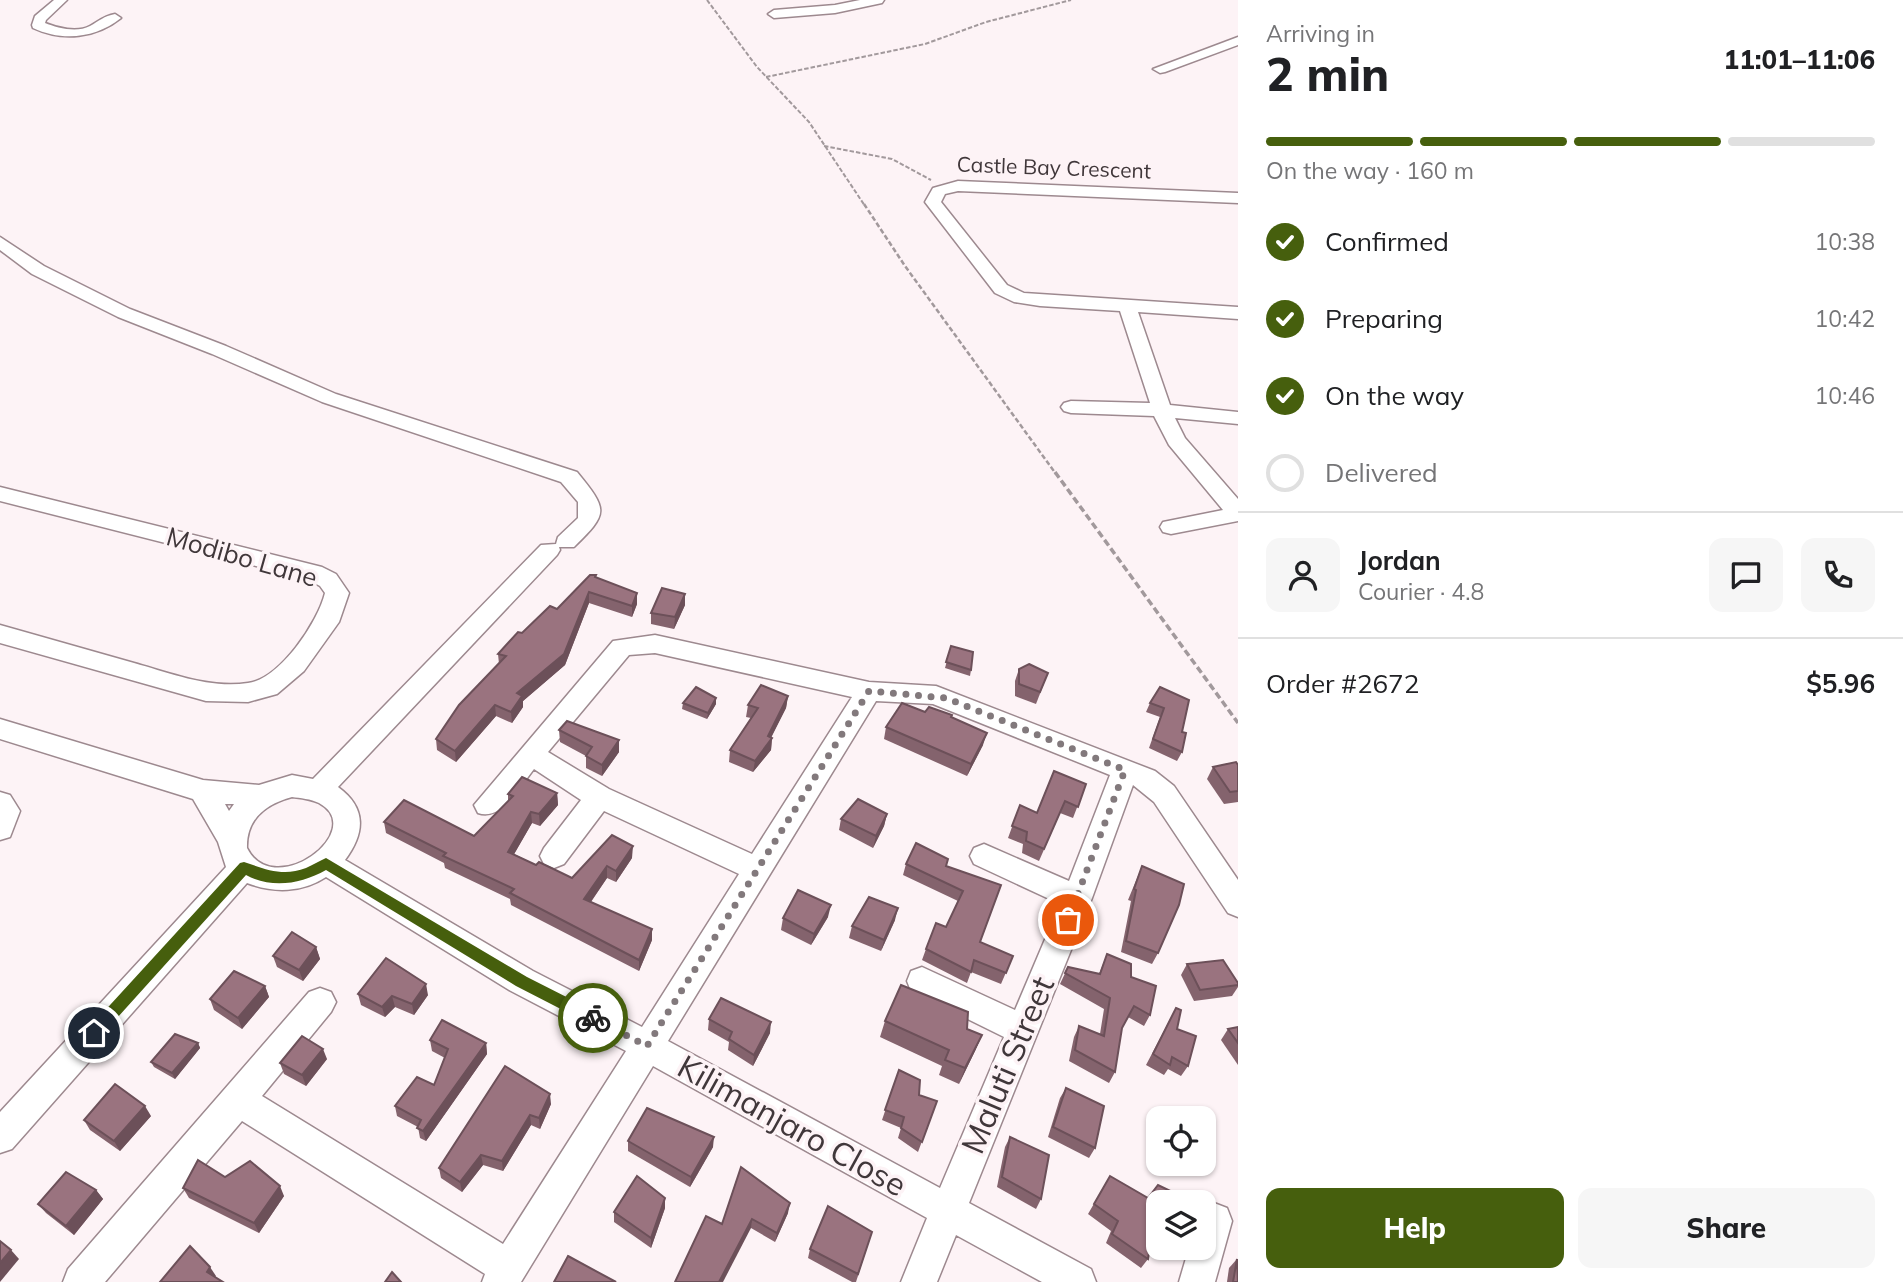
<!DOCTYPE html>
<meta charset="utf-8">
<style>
body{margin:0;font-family:Mulish,sans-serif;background:#f6f6f6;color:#202124;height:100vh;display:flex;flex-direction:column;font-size:26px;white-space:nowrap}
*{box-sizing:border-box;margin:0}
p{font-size:23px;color:#757577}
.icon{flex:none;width:38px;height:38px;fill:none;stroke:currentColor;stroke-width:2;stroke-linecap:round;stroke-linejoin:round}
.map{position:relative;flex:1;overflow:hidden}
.sheet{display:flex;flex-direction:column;background:#fff;width:665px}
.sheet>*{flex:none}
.fabs{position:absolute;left:1146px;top:1106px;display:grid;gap:14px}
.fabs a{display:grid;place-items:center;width:70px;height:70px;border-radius:14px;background:#fff;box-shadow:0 2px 5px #0004;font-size:35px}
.pin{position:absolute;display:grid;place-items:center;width:60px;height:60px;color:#fff;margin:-30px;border:4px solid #fff;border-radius:50%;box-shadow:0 2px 7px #0007}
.courier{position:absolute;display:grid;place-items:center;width:70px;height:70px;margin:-35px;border:5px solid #465f0d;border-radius:50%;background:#fff;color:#222;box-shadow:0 2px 9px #0007}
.headline em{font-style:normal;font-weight:800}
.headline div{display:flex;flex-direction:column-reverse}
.headline{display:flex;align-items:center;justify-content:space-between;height:119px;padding:0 28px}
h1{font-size:46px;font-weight:800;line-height:52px}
.bar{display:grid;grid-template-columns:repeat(4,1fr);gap:10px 7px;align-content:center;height:84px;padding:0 28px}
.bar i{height:9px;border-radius:5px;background:#e0e0e0}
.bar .selected{background:#465f0d}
.bar p{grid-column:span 4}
.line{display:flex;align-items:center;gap:18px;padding:0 28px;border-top:2px solid #e0e0e0}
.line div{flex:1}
.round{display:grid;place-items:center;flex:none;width:74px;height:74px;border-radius:14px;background:#f6f6f6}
ol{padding:0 28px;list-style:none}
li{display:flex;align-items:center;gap:21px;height:77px}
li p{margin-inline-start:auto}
li .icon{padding:7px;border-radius:50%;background:#465f0d;color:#fff;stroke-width:4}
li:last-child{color:#757577}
li i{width:38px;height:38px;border:4px solid #e0e0e0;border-radius:50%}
.button{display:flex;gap:14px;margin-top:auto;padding:14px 28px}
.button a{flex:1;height:80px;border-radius:14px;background:#465f0d;color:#fff;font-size:28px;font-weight:800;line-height:80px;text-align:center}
.button a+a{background:#f6f6f6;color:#202124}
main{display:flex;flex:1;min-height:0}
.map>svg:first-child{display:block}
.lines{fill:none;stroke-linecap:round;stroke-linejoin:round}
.minor-casing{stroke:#9d898f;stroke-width:3}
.path-far2{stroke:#a2999c;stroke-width:2;stroke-dasharray:4.5 2;stroke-linecap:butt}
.path-far1{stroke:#a2999c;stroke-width:2.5;stroke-dasharray:5 2.5;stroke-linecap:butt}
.path{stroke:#a2999c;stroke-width:3.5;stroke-dasharray:7 3.5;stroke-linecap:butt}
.minor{fill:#fff;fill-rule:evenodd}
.wall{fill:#84636d}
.shaded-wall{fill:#6c5059}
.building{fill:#9a737f;stroke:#6c5059;stroke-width:2}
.route{fill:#465f0d}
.done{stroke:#82797c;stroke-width:7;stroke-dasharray:0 12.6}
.labels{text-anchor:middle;stroke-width:7;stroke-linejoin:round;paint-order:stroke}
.far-street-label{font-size:21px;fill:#40373a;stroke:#fdf3f6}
.street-label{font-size:26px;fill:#40373a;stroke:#fdf3f6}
.near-street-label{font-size:32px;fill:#40373a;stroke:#fdf3f6}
</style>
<main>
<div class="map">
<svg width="1238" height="1282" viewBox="0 0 1238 1282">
<rect width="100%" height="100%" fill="#fdf3f6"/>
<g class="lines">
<g class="minor-casing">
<g id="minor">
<path d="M54 0H67L46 20 45 23C57 28 77 33 90 26 99 21 104 16 115 14L121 18C96 38 63 42 33 28L32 25 35 16Z"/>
<path d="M860 0H884L882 3 835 13 774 18 768 14 774 10 835 5Z"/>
<path d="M1238 37V45L1165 72 1160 73 1153 69Z"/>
<path d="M958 181 1238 193V203L958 191 945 194 941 202 1007 285 1024 293 1238 307V319L1138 312 1170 405 1238 412V424L1175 418 1185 438 1238 499V521L1171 534 1163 532 1160 527 1163 522 1223 510 1169 445 1154 416 1071 413 1064 411 1061 407 1064 403 1071 401 1150 403 1120 311 1040 306 1014 302 995 293 925 202 933 188Z"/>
<path d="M0 237 44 266 130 309 226 346 336 394 577 472C608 510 609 513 574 547H559L560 550 557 555 338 787C367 808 365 833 345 860L533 971 642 1027 739 874 604 811 564 864 554 868 544 864 540 856 544 848 581 800 534 769C520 786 503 821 478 813L474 805 613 641 655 635 869 682 936 686 1155 771 1174 786 1238 880V917L1228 913 1154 802 1133 785 1092 898 969 1203 1091 1269 1096 1282H1042L956 1235 937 1282H901L927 1218 653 1066 521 1282H482L485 1274 242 1121 105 1282H63L68 1269 309 992 320 988 331 992 336 1002 331 1012 262 1096 503 1244 626 1051 511 991 326 877C302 893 273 893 247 883L12 1149 0 1153V1112L226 867 218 842 193 799 0 739V719L203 780 259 785 292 775 313 779 541 545 556 544 558 537 578 518V502L561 482 322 402 212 354 118 317 32 274 0 250ZM655 653 852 697 752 854 609 789 548 752 629 655ZM876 701 933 704 1110 775 1069 881 984 844 974 848 970 856 974 864 1060 904 1015 1010 922 967 911 971 907 981 911 991 1004 1037 940 1188 668 1041ZM292 797C300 798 311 799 319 803 369 830 274 902 247 848 246 819 266 804 292 797ZM225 804H234L229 811Z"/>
<path d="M0 487 322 567 336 574 349 593 339 622 304 671 277 694 248 702 206 701 0 643V625C45 638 89 650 134 663 170 673 210 689 248 683 280 679 318 622 325 593L320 586 307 579 0 501Z"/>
<path d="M0 792 10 795 20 811 10 837 0 840Z"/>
<path d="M1214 1203 1227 1208 1232 1221 1215 1282H1179L1189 1248H1204V1207Z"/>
</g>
</g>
<g class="path-far2">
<path d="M707 0 757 67 809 122 865 206"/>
<path d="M766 77 925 44 986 22 1071 0"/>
<path d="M824 146 892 159 931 180"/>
</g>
<path class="path-far1" d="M864 204 905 266 1056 474"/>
<path class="path" d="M1055 472 1238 723"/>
<use href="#minor" class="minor"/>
</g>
<g class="wall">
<path d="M596 577 637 604 632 617 589 603 565 665 523 701V707L512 723 496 716 456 762 437 750 436 739 499 664 498 654 522 633 557 609Z"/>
<path d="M685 594V605L674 629 651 624V613Z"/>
<path d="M951 646 971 670 970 676 945 668Z"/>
<path d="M1019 669 1048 673 1036 704 1015 696V681Z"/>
<path d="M1160 687 1182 732V752L1177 761 1149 748 1160 717 1146 712 1150 703Z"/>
<path d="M788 696 786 708 771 737 772 738 771 750 753 772 729 762 730 750 751 718 746 717 748 705Z"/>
<path d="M683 703 716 704 707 719 682 709Z"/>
<path d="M925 712 951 718 983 745 967 776 884 739 886 727Z"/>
<path d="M559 730 619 752 602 776 586 768V756L560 742Z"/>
<path d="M1238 765V802L1224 804 1207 779 1213 767Z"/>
<path d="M1086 784 1073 818 1060 813 1039 861 1022 853 1023 844 1008 838 1020 805 1037 813Z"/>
<path d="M557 793 558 805 540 826 532 823 514 854 536 865 572 878 632 858 616 882 607 878 591 902 652 940 639 971 511 905 510 899 445 868 444 863 386 833 384 822 474 836 508 801V794Z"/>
<path d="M887 814 884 826 873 848 839 830 841 819Z"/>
<path d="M906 864 946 866 1001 885 980 942 1013 956 1001 984 971 972 967 983 922 960 926 949 946 927 958 901 903 875Z"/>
<path d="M1142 866 1158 953 1152 964 1121 952 1131 901 1128 900Z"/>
<path d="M828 917 811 945 781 930 783 918Z"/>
<path d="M895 920 881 951 849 938 852 926Z"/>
<path d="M316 947 320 959 303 981 277 967 273 956Z"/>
<path d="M1107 954 1131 977 1150 1015 1144 1026 1128 1017 1122 1028 1115 1072 1109 1083 1069 1061 1074 1037 1079 1026 1100 1034 1104 1009 1060 984 1068 967 1099 974Z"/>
<path d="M1187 964 1238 983V987L1232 996 1194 1001 1181 975Z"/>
<path d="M265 986 269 997 242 1029 214 1010 210 999Z"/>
<path d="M358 994 428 995 414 1015 395 1007 385 1017 361 1005Z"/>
<path d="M1176 1008 1177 1029 1188 1066 1181 1076 1168 1069 1164 1075 1146 1065Z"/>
<path d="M709 1019 770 1033 753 1066 728 1050 729 1042 708 1030Z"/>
<path d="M885 1021 967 1029 982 1035 975 1051 959 1084 939 1075 942 1066 880 1037Z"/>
<path d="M1238 1027V1065L1221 1040 1228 1029Z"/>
<path d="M430 1040 486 1043 487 1054 426 1141 420 1138 418 1127 397 1116 395 1106 434 1085 445 1058 432 1051Z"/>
<path d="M198 1043 200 1048 175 1079 154 1067 151 1062Z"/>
<path d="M327 1059 306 1086 284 1074 280 1063Z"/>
<path d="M505 1066 551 1104 540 1129 531 1125 503 1171 483 1165 462 1192 441 1178 439 1168Z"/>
<path d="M899 1070 919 1095 937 1101 918 1152 898 1138 901 1128 882 1120Z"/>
<path d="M1066 1088 1095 1148 1089 1158 1048 1137 1060 1098Z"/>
<path d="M151 1116 120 1151 90 1130 84 1120Z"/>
<path d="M1010 1137 1041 1199 1036 1209 997 1187 1005 1147Z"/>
<path d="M628 1141 713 1147 690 1187 628 1151Z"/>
<path d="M1110 1176 1148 1198 1158 1202V1246L1150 1245 1148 1259 1141 1268 1106 1243 1111 1231 1088 1214Z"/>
<path d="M225 1177 284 1196 259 1233 189 1198 183 1188Z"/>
<path d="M96 1190 103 1199 74 1235 46 1213 38 1204Z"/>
<path d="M665 1208 651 1248 614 1222V1212Z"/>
<path d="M788 1213 775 1242 751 1228 722 1224Z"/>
<path d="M872 1232 856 1282H852L808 1258 810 1249Z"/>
<path d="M1237 1259 1238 1282H1227L1229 1268Z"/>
</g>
<g class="shaded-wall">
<path d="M589 592V603L565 665 523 701V707L512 723 511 712 517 693Z"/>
<path d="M637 593V604L632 617V606Z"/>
<path d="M685 594V605L674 629 675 617Z"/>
<path d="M788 696 786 708 769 742 772 738 771 750 753 772 755 761Z"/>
<path d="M716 698V704L707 719 708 713Z"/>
<path d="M495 705 496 716 456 762 455 751Z"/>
<path d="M987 733 983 745 967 776 971 764Z"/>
<path d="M619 740V752L602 776V765Z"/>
<path d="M557 793 558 805 540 826 539 814Z"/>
<path d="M531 812 532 823 509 863 508 852Z"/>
<path d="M887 814 884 826 873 848 876 836Z"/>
<path d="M633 846 632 858 616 882V871Z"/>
<path d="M607 866V878L585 910 584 899Z"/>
<path d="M831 905 828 917 811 945 814 934Z"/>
<path d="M898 908 895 920 881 951 884 940Z"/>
<path d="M652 929V940L639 971V960Z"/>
<path d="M316 947 320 959 303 981 299 970Z"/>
<path d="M426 984 428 995 414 1015 412 1004Z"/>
<path d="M265 986 269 997 242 1029 238 1018Z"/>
<path d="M392 996 395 1007 385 1017 382 1007Z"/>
<path d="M771 1022 770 1033 753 1066 754 1055Z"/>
<path d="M982 1035 975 1051 959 1084 965 1068Z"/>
<path d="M198 1043 200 1048 175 1079 172 1073Z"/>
<path d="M486 1043 487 1054 426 1141 423 1131Z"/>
<path d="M323 1049 327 1059 306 1086 302 1075Z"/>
<path d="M550 1094 551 1104 540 1129 539 1118Z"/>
<path d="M145 1106 151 1116 120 1151 114 1141Z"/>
<path d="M530 1115 531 1125 503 1171 502 1161Z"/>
<path d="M714 1137 713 1147 690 1187 691 1177Z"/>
<path d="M481 1155 483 1165 462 1192 460 1182Z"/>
<path d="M280 1186 284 1196 259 1233 254 1223Z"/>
<path d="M96 1190 103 1199 74 1235 66 1226Z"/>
<path d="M665 1198V1208L651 1248V1238Z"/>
<path d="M790 1203 788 1213 775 1242 777 1233Z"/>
<path d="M752 1219 751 1228 723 1282H719Z"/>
<path d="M11 1250 19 1259 0 1282V1263Z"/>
<path d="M210 1267 216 1276 212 1281 207 1272Z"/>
</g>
<g class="building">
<path d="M590 575H596L595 577 637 593 632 606 589 592 564 654 517 693 522 696 511 712 495 705 455 751 436 739 459 705 506 656 498 654 518 632 522 633 550 606 557 609Z"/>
<path d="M662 588 685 594 675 617 651 613Z"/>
<path d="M951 646 973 652 971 670 946 662Z"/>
<path d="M1029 664 1048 673 1040 692 1019 684V669Z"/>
<path d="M761 685 788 696 768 736 772 738 755 761 730 750 758 708 748 705Z"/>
<path d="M696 687 716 698 708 713 683 703Z"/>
<path d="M1160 687 1189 700 1182 732 1186 733 1182 752 1153 739 1164 708 1150 703Z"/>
<path d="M902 703 925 712 929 707 952 715 951 717 987 733 971 764 886 727Z"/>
<path d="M567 721 619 740 602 765 586 756 592 747 559 730Z"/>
<path d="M1236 762 1238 765V791L1230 792 1213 767Z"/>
<path d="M1054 771 1086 784 1078 807 1065 801 1044 849 1026 841 1027 832 1012 826 1020 805 1037 813Z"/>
<path d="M522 777 557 793 539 814 531 812 508 852 536 865 539 862 572 878 612 835 633 846 616 871 607 866 584 899 652 929 639 960 510 893 514 889 443 856 446 853 384 822 404 800 474 836 513 796 508 794Z"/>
<path d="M858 799 887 814 876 836 841 819Z"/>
<path d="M916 843 948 859 946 866 1001 885 980 942 1013 956 1006 973 974 960 971 972 926 949 936 923 946 927 963 891 906 864Z"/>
<path d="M1142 866 1184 884 1179 905 1158 953 1126 941 1136 890 1134 889Z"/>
<path d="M798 890 831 905 814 934 783 918Z"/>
<path d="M869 897 898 908 884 940 852 926Z"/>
<path d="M292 932 316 947 299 970 273 956Z"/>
<path d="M1107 954 1131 964V977L1156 986 1150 1015 1134 1006 1122 1028 1115 1072 1075 1050 1079 1026 1104 1036 1110 998 1065 973 1068 967 1100 974Z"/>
<path d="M386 958 426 984 412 1004 392 996 382 1007 358 994Z"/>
<path d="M1223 960 1238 983V985L1200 990 1187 964Z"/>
<path d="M234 971 265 986 238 1018 210 999Z"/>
<path d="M901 985 968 1012 967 1029 982 1035 965 1068 945 1060 949 1050 885 1021Z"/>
<path d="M721 998 771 1022 754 1055 729 1039 732 1032 709 1019Z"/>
<path d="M1176 1008 1181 1010 1177 1029 1196 1036 1188 1066 1172 1057 1170 1065 1153 1054Z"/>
<path d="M442 1020 486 1043 423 1131 417 1128 421 1120 395 1106 417 1077 434 1085 448 1049 430 1040Z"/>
<path d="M1238 1027V1043L1228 1029Z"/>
<path d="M175 1034 198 1043 172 1073 151 1062Z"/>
<path d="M302 1036 323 1049 302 1075 280 1063Z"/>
<path d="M505 1066 550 1094 539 1118 530 1115 502 1161 481 1155 460 1182 439 1168Z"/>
<path d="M899 1070 920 1080 919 1095 937 1101 922 1142 901 1128 904 1117 885 1110Z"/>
<path d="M115 1084 145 1106 114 1141 84 1120Z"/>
<path d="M1066 1088 1104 1106 1095 1148 1053 1127Z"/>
<path d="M647 1108 714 1137 691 1177 628 1141Z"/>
<path d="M1010 1137 1049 1155 1041 1199 1002 1177Z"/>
<path d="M198 1160 225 1177 250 1161 280 1186 254 1223 183 1188Z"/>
<path d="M741 1167 790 1203 777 1233 752 1219 719 1282H675L706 1216 722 1224Z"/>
<path d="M66 1172 96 1190 66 1226 38 1204Z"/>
<path d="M637 1176 665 1198 651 1238 614 1212Z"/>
<path d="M1110 1176 1148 1198 1158 1185 1183 1197 1181 1202H1158V1236L1152 1235 1148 1259 1112 1234 1118 1221 1094 1204Z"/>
<path d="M828 1206 872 1232 858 1274 810 1249Z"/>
<path d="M0 1241 11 1250 0 1263Z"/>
<path d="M190 1246 210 1267 207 1272 223 1282H160Z"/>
<path d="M568 1256 616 1282H554Z"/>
<path d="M1237 1259 1238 1282H1233Z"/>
<path d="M392 1272 401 1282H385Z"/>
</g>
<path class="route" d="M326 858 527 977 598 1013 601 1018 598 1023H588L516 986 326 870C301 884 272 889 246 875L99 1038H89L87 1033 89 1028 240 863 244 862C265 869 283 877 306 868 313 865 319 861 326 858Z"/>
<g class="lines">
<path class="done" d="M593 1018 647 1046 869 691 946 698 1125 770 1068 920"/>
</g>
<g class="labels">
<g class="far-street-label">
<text transform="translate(1054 168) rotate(2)" y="7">Castle Bay Crescent</text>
</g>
<g class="street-label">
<text transform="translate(242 557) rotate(16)" y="9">Modibo Lane</text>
</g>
<g class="near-street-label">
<text transform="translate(1008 1065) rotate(-67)" y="11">Maluti Street</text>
<text transform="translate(792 1126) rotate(29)" y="11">Kilimanjaro Close</text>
</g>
</g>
</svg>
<div class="fabs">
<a><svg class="icon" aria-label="locate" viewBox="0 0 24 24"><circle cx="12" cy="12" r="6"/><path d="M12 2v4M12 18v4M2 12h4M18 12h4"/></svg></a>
<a><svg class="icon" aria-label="layers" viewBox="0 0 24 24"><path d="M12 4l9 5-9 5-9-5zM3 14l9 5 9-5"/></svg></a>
</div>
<div class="pin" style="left:1068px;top:920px;background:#ea580c"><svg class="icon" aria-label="bag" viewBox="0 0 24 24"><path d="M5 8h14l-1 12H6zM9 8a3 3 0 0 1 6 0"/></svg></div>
<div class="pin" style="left:94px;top:1033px;background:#1f2937"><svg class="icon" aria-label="home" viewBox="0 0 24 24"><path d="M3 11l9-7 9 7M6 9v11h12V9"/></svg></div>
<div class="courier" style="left:593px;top:1018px"><svg class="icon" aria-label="bike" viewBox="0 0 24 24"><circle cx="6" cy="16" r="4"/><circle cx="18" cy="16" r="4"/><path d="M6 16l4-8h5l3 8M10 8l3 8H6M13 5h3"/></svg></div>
</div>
<section class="sheet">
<div class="headline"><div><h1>2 min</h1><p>Arriving in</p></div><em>11:01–11:06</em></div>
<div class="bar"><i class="selected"></i><i class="selected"></i><i class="selected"></i><i></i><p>On the way · 160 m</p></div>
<ol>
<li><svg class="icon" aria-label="check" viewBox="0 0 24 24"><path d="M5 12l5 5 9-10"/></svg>Confirmed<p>10:38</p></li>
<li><svg class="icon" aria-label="check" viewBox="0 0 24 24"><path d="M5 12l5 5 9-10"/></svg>Preparing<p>10:42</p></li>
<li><svg class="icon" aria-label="check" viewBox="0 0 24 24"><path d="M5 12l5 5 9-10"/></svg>On the way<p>10:46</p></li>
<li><i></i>Delivered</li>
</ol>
<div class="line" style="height:126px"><a class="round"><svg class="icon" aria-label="person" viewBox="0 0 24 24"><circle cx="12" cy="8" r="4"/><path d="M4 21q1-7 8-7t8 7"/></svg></a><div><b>Jordan</b><p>Courier · 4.8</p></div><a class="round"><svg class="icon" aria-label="chat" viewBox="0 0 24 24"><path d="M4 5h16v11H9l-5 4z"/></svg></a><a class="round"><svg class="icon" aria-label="phone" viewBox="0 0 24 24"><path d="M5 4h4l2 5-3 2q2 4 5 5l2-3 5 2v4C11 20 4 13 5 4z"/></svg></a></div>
<div class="line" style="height:91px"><div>Order #2672</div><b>$5.96</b></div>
<div class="button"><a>Help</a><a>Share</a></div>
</section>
</main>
